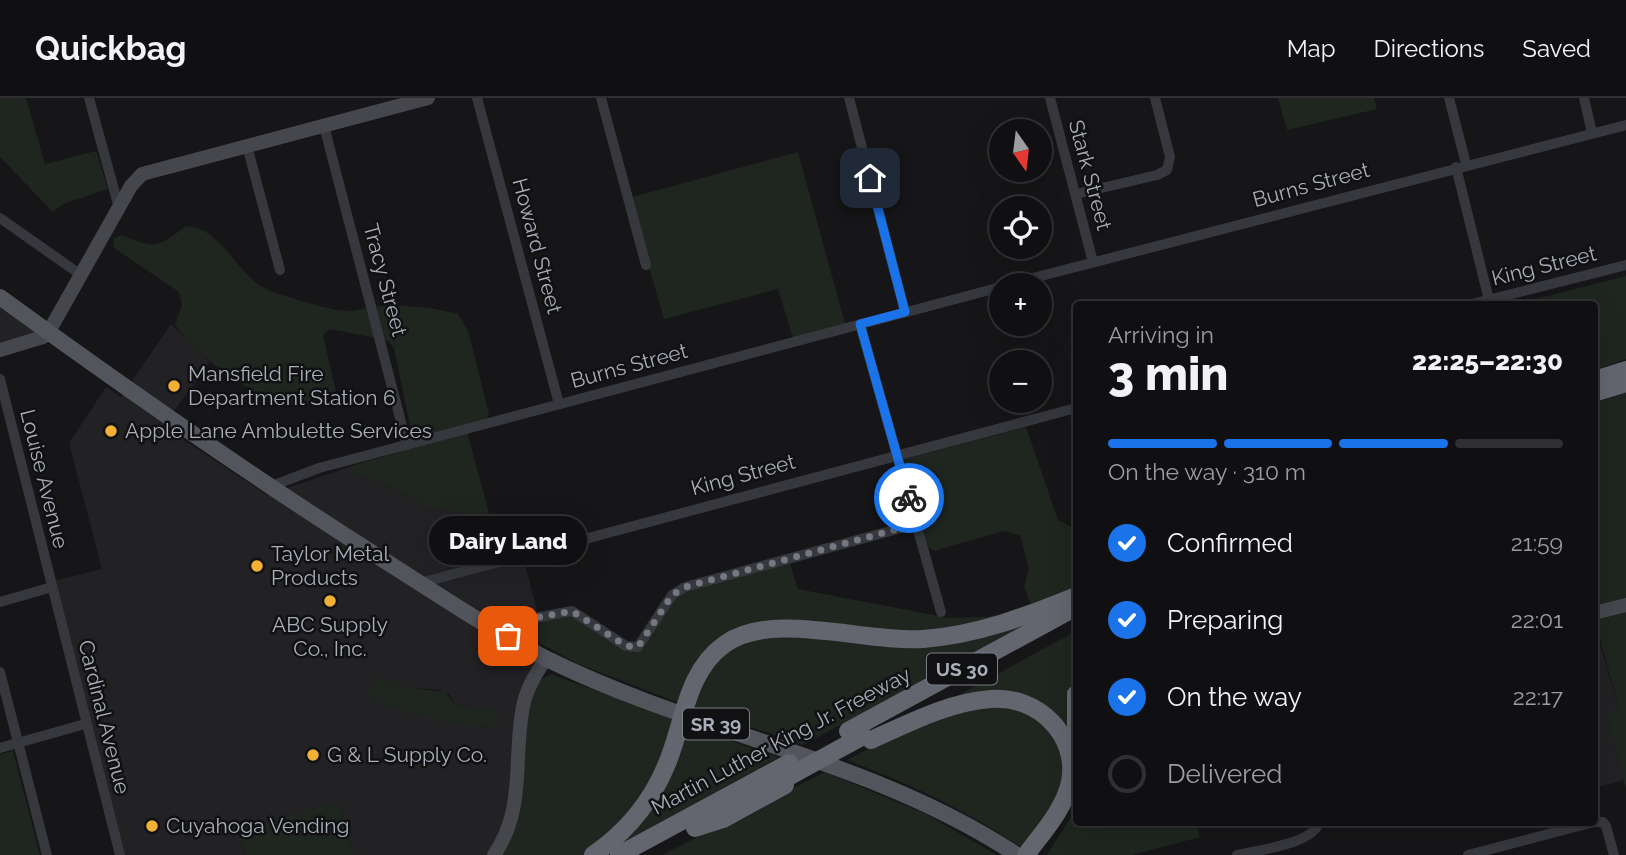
<!DOCTYPE html>
<meta charset="utf-8">
<style>
body{margin:0;font-family:Raleway,sans-serif;background:#1e1e20;color:#f1f3f6;height:100vh;display:flex;flex-direction:column;font-size:26px;white-space:nowrap}
*{box-sizing:border-box;margin:0}
p{font-size:23px;color:#9c9d9f}
.icon{flex:none;width:38px;height:38px;fill:none;stroke:currentColor;stroke-width:2;stroke-linecap:round;stroke-linejoin:round}
.map{position:relative;flex:1;overflow:hidden}
.sheet{position:absolute;left:1073px;top:203px;width:525px;height:525px;display:flex;flex-direction:column;background:#101012;border-radius:7px;box-shadow:0 7px 28px #0002,0 0 0 2px #303032}
.sheet>*{flex:none}
.needle{width:46px;rotate:166deg}
.buttons{position:absolute;left:989px;top:21px;display:grid;gap:14px}
.buttons a{display:grid;place-items:center;width:63px;height:63px;border-radius:50%;background:#101012;box-shadow:0 7px 28px #0002,0 0 0 2px #303032;font-size:35px}
.pin{position:absolute;display:grid;place-items:center;width:60px;height:60px;color:#fff;margin:-30px;border-radius:14px;box-shadow:0 4px 10px #0006}
.courier{position:absolute;display:grid;place-items:center;width:70px;height:70px;margin:-35px;border:5px solid #1a73e8;border-radius:50%;background:#fff;color:#222;box-shadow:0 2px 9px #0007}
.bubble{position:absolute;height:49px;border-radius:24px;background:#101012;box-shadow:0 7px 28px #0002,0 0 0 2px #303032;font-size:23px;font-weight:800;line-height:49px;text-align:center}
.summary em{font-style:normal;font-weight:800}
.summary div{display:flex;flex-direction:column-reverse}
.summary{display:flex;align-items:center;justify-content:space-between;height:119px;padding:0 35px}
h1{font-size:46px;font-weight:800;line-height:52px}
.bar{display:grid;grid-template-columns:repeat(4,1fr);gap:10px 7px;align-content:center;height:84px;padding:0 35px}
.bar i{height:9px;border-radius:5px;background:#303032}
.bar .active{background:#1a73e8}
.bar p{grid-column:span 4}
ol{padding:0 35px;list-style:none}
li{display:flex;align-items:center;gap:21px;height:77px}
li p{margin-inline-start:auto}
li .icon{padding:7px;border-radius:50%;background:#1a73e8;color:#fff;stroke-width:4}
li:last-child{color:#9c9d9f}
li i{width:38px;height:38px;border:4px solid #303032;border-radius:50%}
header{display:flex;align-items:center;gap:42px;box-sizing:border-box;height:98px;padding:0 35px;background:#101012;border-bottom:2px solid #303032}
header strong{font-size:33px}
nav{display:flex;gap:38px;margin-inline-start:auto;font-size:24px}
.map>svg:first-child{display:block}
.built{fill:#222225;fill-rule:evenodd}
.green{fill:#1e261f}
.lines{fill:none;stroke-linecap:round;stroke-linejoin:round}
.street{stroke:#37383d;stroke-width:10}
.secondary{stroke:#45474d;stroke-width:14}
.primary{stroke:#53555c;stroke-width:16}
.highway{stroke:#63666e;stroke-width:18}
.highway-bridge{stroke:#63666e;stroke-width:18}
.done{stroke:#757880;stroke-width:7;stroke-dasharray:0 12.6}
.route{stroke:#1a73e8;stroke-width:9}
.poi-dot{fill:#f2b134;stroke:#111113;stroke-width:2.5}
.labels{text-anchor:middle;stroke-width:5;stroke-linejoin:round;paint-order:stroke}
.shield{fill:#111113;stroke:#7b7e86;stroke-width:2}
.shield-label{font-size:19px;font-weight:bold;fill:#a8adb8}
.street-label{font-size:21px;fill:#a8adb8;stroke:#111113}
.poi-label{font-size:21px;fill:#a8adb8;stroke:#111113;text-anchor:start}
</style>
<header>
<strong>Quickbag</strong>
<nav><a>Map</a><a>Directions</a><a>Saved</a></nav>
</header>
<div class="map">
<svg width="1626" height="757" viewBox="0 0 1626 757">
<rect width="100%" height="100%" fill="#161618"/>
<g class="built">
<path d="M0 207 37 235 0 256Z"/>
<path d="M171 226 210 264 163 328 267 397 355 367 353 375 393 390 430 411 452 412 474 418 489 415 503 466 524 462 539 521 522 535 542 547 531 572 511 698 503 730 487 757H353L339 708 239 733 246 757H122L53 483 102 471 69 345 106 289 121 299ZM379 579 402 589 439 592 450 597 454 605 474 611H490L484 629 452 625 373 602 367 597Z"/>
<path d="M1594 525 1619 612 1606 616 1624 682 1594 690Z"/>
</g>
<g class="green">
<path d="M0 0H26L45 66 96 53 108 91 63 106 53 114 0 59Z"/>
<path d="M1278 0H1374L1377 11 1287 32Z"/>
<path d="M798 54 846 229 793 240 778 191 664 221 629 100Z"/>
<path d="M186 128C225 130 237 182 273 194 291 200 329 212 346 213 356 214 368 209 378 208 406 207 431 209 458 216L469 235 489 317 486 321 413 341 394 250 387 242 330 231 323 237 336 294 333 300C314 305 293 311 273 303 246 292 189 252 175 226L182 207 179 194 114 150 113 141 121 137C156 151 156 151 186 128Z"/>
<path d="M1626 178V261L1594 272V206H1516Z"/>
<path d="M1626 295V503L1594 511V305Z"/>
<path d="M1026 329 1058 422 1076 431V491L942 535 741 530 679 605 576 565 522 535 525 527 573 516 636 553 644 550 674 501 688 492 789 463 798 491 949 520 987 519 1028 508 1030 505 1024 489 1029 471 1020 437 1003 433 934 453 928 449 905 365 906 361Z"/>
<path d="M467 334 489 415 474 419 452 412 430 411 393 390 353 375 355 367Z"/>
<path d="M1626 511V690L1606 616 1619 611 1594 519Z"/>
<path d="M1033 522 803 647 692 609 703 578 734 546 774 534 877 545Z"/>
<path d="M1076 533C1076 571 1072 607 1073 644L1044 609 944 605Z"/>
<path d="M551 576 675 622C660 676 632 726 583 757H501L531 601 540 582Z"/>
<path d="M379 579 402 589 445 594 454 605 473 611 495 609 500 621 494 628C455 632 410 615 372 602L367 597 371 586Z"/>
<path d="M998 605 1040 619 1062 649 1063 692 1024 751C967 713 911 686 847 662 896 637 944 616 998 605Z"/>
<path d="M687 628 779 659 615 749Z"/>
<path d="M13 653 40 757H0V656Z"/>
<path d="M825 674 926 716 997 757H662Z"/>
<path d="M332 705 339 708 353 757H246L239 733Z"/>
<path d="M1076 711V724L1196 725 1200 739 1132 757H1047Z"/>
</g>
<g class="lines">
<g class="street">
<path d="M89 0 119 110"/>
<path d="M477 0 559 306"/>
<path d="M601 0 646 167"/>
<path d="M849 0 905 214"/>
<path d="M1050 0 1093 164"/>
<path d="M1449 0 1466 66"/>
<path d="M1584 0 1592 35"/>
<path d="M324 28 407 347"/>
<path d="M247 48 280 172"/>
<path d="M1456 69 1489 202"/>
<path d="M1076 96 1157 77 1167 72 1170 59 1155 0"/>
<path d="M0 120 81 177"/>
<path d="M1006 187 1626 27"/>
<path d="M1472 206 1626 167"/>
<path d="M860 226 941 514"/>
<path d="M0 281 120 757"/>
<path d="M269 389 319 370 1001 189"/>
<path d="M420 485 1076 310"/>
<path d="M0 504 52 489"/>
<path d="M508 538 529 521 572 513 626 548 638 549 672 497 685 489 916 426"/>
<path d="M0 574 47 757"/>
<path d="M0 650 85 626"/>
<path d="M1594 724H1603L1606 728 1614 757"/>
<path d="M1237 757C1258 752 1314 746 1319 724"/>
<path d="M1468 757 1594 724"/>
</g>
<g class="secondary">
<path d="M0 252 43 239 48 235 131 88 142 76 428 0"/>
<path d="M1594 515 1626 507"/>
<path d="M494 757C527 710 512 656 524 604 528 588 537 574 546 560"/>
</g>
<path class="primary" d="M0 199C125 290 251 378 382 461 436 495 490 532 547 561 701 637 872 661 1017 757"/>
<g class="highway">
<path d="M1594 282 1626 272"/>
<path d="M1594 295 1626 285"/>
<path d="M1076 596V637"/>
<path d="M848 633 1076 509"/>
<path d="M871 642C909 625 949 604 991 601 1037 597 1079 637 1070 684 1064 712 1042 735 1026 757"/>
<path d="M695 730 723 721 785 687"/>
<path d="M593 757C625 735 651 704 666 668 684 627 685 574 725 546 773 512 864 545 923 541 977 537 1027 518 1076 498"/>
<path d="M619 757 763 679"/>
</g>
<g class="highway-bridge">
<path d="M763 679 789 665"/>
<path d="M777 685 863 638"/>
</g>
</g>
<g class="lines">
<path class="done" d="M508 538 529 521 572 513 626 548 638 549 672 497 685 489 916 426 909 400"/>
<path class="route" d="M870 80 905 214 860 226 909 400"/>
</g>
<g class="poi-dot">
<circle cx="174" cy="288" r="7"/>
<circle cx="111" cy="333" r="7"/>
<circle cx="257" cy="468" r="7"/>
<circle cx="330" cy="503" r="7"/>
<circle cx="313" cy="657" r="7"/>
<circle cx="152" cy="728" r="7"/>
</g>
<g class="labels">
<g class="shield">
<rect x="927" y="555.5" width="70" height="31" rx="5"/>
<rect x="683" y="610.5" width="66" height="31" rx="5"/>
</g>
<g class="shield-label">
<text x="962" y="578">US 30</text>
<text x="716" y="633">SR 39</text>
</g>
<g class="street-label">
<text transform="translate(1090 77) rotate(75)" y="7">Stark Street</text>
<text transform="translate(1311 87) rotate(-15)" y="7">Burns Street</text>
<text transform="translate(537 148) rotate(75)" y="7">Howard Street</text>
<text transform="translate(1544 168) rotate(-14)" y="7">King Street</text>
<text transform="translate(385 182) rotate(75)" y="7">Tracy Street</text>
<text transform="translate(629 268) rotate(-15)" y="7">Burns Street</text>
<text transform="translate(743 377) rotate(-15)" y="7">King Street</text>
<text transform="translate(44 381) rotate(76)" y="7">Louise Avenue</text>
<text transform="translate(104 619) rotate(76)" y="7">Cardinal Avenue</text>
<text transform="translate(781 643) rotate(-28)" y="7">Martin Luther King Jr. Freeway</text>
</g>
<g class="poi-label">
<text x="188" y="283">Mansfield Fire<tspan x="188" dy="24">Department Station 6</tspan></text>
<text x="125" y="340">Apple Lane Ambulette Services</text>
<text x="271" y="463">Taylor Metal<tspan x="271" dy="24">Products</tspan></text>
<text x="330" y="534" text-anchor="middle">ABC Supply<tspan x="330" dy="24">Co., Inc.</tspan></text>
<text x="327" y="664">G &amp; L Supply Co.</text>
<text x="166" y="735">Cuyahoga Vending</text>
</g>
</g>
</svg>
<div class="buttons">
<a><svg class="needle" viewBox="-14 -14 28 28"><path d="M0-13l5 13h-10z" fill="#e53935"/><path d="M0 13l5-13h-10z" fill="#9c9d9f"/></svg></a>
<a><svg class="icon" aria-label="locate" viewBox="0 0 24 24"><circle cx="12" cy="12" r="6"/><path d="M12 2v4M12 18v4M2 12h4M18 12h4"/></svg></a>
<a>+</a>
<a>−</a>
</div>
<div class="pin" style="left:508px;top:538px;background:#ea580c"><svg class="icon" aria-label="bag" viewBox="0 0 24 24"><path d="M5 8h14l-1 12H6zM9 8a3 3 0 0 1 6 0"/></svg></div>
<div class="pin" style="left:870px;top:80px;background:#1f2937"><svg class="icon" aria-label="home" viewBox="0 0 24 24"><path d="M3 11l9-7 9 7M6 9v11h12V9"/></svg></div>
<div class="courier" style="left:909px;top:400px"><svg class="icon" aria-label="bike" viewBox="0 0 24 24"><circle cx="6" cy="16" r="4"/><circle cx="18" cy="16" r="4"/><path d="M6 16l4-8h5l3 8M10 8l3 8H6M13 5h3"/></svg></div>
<div class="bubble" style="left:429px;top:418px;width:158px">Dairy Land</div>
<section class="sheet">
<div class="summary"><div><h1>3 min</h1><p>Arriving in</p></div><em>22:25–22:30</em></div>
<div class="bar"><i class="active"></i><i class="active"></i><i class="active"></i><i></i><p>On the way · 310 m</p></div>
<ol>
<li><svg class="icon" aria-label="check" viewBox="0 0 24 24"><path d="M5 12l5 5 9-10"/></svg>Confirmed<p>21:59</p></li>
<li><svg class="icon" aria-label="check" viewBox="0 0 24 24"><path d="M5 12l5 5 9-10"/></svg>Preparing<p>22:01</p></li>
<li><svg class="icon" aria-label="check" viewBox="0 0 24 24"><path d="M5 12l5 5 9-10"/></svg>On the way<p>22:17</p></li>
<li><i></i>Delivered</li>
</ol>
</section>
</div>
